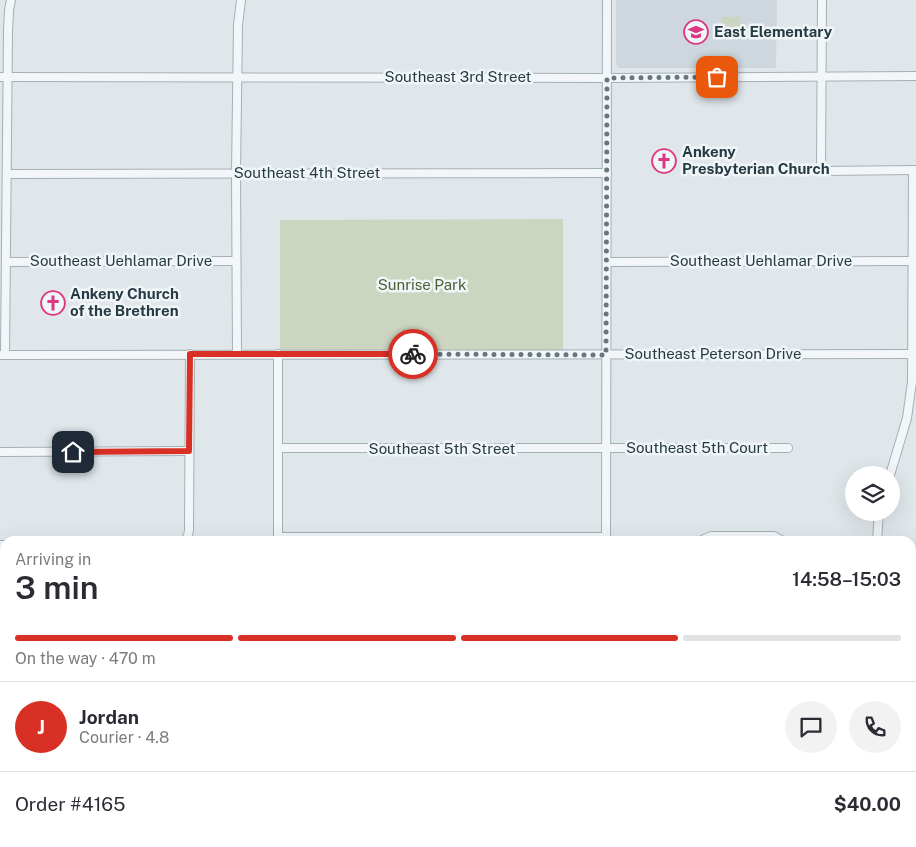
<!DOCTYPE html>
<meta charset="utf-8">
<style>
body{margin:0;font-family:"Public Sans",sans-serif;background:#f2f2f3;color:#2b2b33;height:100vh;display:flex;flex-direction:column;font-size:19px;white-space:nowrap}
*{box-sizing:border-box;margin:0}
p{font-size:16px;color:#7c7c81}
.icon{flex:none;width:28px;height:28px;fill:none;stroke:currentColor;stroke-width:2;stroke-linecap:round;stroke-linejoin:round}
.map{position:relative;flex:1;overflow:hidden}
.side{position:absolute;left:0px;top:536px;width:916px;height:311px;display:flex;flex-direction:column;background:#fff;border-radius:15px 15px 0 0;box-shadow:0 5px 20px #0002}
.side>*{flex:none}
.controls{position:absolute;left:845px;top:466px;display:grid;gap:10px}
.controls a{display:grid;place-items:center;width:55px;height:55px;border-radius:50%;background:#fff;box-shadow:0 5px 20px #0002;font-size:25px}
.pin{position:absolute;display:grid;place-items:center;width:42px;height:42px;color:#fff;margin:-21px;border-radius:10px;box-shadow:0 2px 8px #0006}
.courier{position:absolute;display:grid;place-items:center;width:50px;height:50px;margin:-25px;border:4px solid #d93025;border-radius:50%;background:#fff;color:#222;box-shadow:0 1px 6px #0007}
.head em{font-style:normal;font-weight:600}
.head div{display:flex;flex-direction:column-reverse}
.head{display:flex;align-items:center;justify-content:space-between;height:85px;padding:0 15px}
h1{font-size:32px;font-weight:600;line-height:38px}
.bar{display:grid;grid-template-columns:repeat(4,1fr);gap:8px 5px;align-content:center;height:60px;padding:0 15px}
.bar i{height:6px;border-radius:4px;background:#e1e1e2}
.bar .on{background:#d93025}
.bar p{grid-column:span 4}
.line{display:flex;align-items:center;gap:12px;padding:0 15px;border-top:1px solid #e1e1e2}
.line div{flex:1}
.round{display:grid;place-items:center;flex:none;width:52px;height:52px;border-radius:26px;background:#f2f2f3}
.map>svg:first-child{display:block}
.built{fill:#ced7dd}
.green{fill:#ccd5c0}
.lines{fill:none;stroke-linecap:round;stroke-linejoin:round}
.minor-casing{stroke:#a4b0b6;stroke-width:10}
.minor{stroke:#f3f6f8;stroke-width:8}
.done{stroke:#67777e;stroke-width:5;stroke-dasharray:0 9}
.route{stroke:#d93025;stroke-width:6}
.labels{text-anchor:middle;stroke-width:5;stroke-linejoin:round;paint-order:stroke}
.poi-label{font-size:15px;font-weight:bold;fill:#263a44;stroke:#f0f5f8;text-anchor:start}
.street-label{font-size:15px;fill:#263a44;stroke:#f0f5f8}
.park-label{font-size:15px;fill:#496132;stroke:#f0f5f8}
</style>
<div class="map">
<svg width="916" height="847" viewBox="0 0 916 847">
<rect width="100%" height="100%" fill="#e0e7eb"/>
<path class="built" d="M616 0H777L776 68H618L616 64Z"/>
<g class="green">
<path d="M721 17H740L739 37H721Z"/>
<path d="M563 219V350H280V220Z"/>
</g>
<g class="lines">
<g class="minor-casing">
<g id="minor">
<path d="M822 0 821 171 916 170"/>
<path d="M0 77 607 78 916 76"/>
<path d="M7 174 607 173"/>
<path d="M6 262 236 261"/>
<path d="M607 262 916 261"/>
<path d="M237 354 236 173 238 25 241 0"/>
<path d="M0 355 916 354"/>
<path d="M5 355 8 31 9 10 11 0"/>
<path d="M278 448H788"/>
<path d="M0 452 189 451"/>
<path d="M890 475 907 418 912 382 913 170"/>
<path d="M278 537H606"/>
<path d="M278 540V354"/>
<path d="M184 541 188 536 189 530 190 354"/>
<path d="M606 541 607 0"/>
<path d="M700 541 711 536H774L783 541"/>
<path d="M877 541 879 512"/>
<path d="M0 545H5"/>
<path d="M0 633H5"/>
<path d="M911 652 916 651"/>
<path d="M0 718H5"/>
<path d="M876 842V847"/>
<path d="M27 847V842"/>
<path d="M109 847V842"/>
<path d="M191 847V842"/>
<path d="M275 847V842"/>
<path d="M364 847V842"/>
<path d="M449 847V842"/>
<path d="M526 847V842"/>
<path d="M604 847 605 842"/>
</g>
</g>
<use href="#minor" class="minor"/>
</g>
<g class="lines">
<path class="done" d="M413 354 606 355 607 78 717 77"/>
<path class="route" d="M73 452 189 451 190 354H413"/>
</g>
<defs>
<g id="school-ring" transform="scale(1.25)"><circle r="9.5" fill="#f0f5f8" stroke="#de3781" stroke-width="1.5"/><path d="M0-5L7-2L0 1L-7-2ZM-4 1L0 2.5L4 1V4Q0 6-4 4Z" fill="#de3781"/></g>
<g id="church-ring" transform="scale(1.25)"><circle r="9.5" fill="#f0f5f8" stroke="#de3781" stroke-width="1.5"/><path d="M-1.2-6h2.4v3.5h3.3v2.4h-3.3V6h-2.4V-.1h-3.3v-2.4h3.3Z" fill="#de3781"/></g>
</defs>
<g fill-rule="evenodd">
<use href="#school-ring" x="696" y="32"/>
<use href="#church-ring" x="664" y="161"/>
<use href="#church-ring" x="53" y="303"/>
</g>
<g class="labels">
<g class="poi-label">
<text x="714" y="37">East Elementary</text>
<text x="682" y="157">Ankeny<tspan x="682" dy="17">Presbyterian Church</tspan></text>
<text x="70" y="299">Ankeny Church<tspan x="70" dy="17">of the Brethren</tspan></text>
</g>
<g class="street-label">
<text x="458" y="82">Southeast 3rd Street</text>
<text x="307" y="178">Southeast 4th Street</text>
<text x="121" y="266">Southeast Uehlamar Drive</text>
<text x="761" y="266">Southeast Uehlamar Drive</text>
<text x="713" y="359">Southeast Peterson Drive</text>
<text x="697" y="453">Southeast 5th Court</text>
<text x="442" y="454">Southeast 5th Street</text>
</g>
<g class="park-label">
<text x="422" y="290">Sunrise Park</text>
</g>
</g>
</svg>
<div class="controls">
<a><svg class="icon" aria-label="layers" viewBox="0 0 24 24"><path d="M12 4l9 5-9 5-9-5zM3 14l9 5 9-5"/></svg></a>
</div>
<div class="pin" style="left:717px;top:77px;background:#ea580c"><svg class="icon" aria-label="bag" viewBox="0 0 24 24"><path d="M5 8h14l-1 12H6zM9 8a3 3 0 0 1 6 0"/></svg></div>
<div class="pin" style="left:73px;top:452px;background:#1f2937"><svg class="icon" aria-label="home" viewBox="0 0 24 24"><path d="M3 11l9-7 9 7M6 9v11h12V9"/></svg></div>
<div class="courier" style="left:413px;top:354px"><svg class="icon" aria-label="bike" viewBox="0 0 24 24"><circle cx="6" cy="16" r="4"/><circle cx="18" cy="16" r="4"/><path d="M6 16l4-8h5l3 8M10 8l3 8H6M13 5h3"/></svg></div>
<section class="side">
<div class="head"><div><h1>3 min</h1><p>Arriving in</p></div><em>14:58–15:03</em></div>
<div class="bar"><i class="on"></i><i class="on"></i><i class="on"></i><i></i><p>On the way · 470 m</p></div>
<div class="line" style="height:90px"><b class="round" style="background:#d93025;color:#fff">J</b><div><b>Jordan</b><p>Courier · 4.8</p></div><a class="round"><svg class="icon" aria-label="chat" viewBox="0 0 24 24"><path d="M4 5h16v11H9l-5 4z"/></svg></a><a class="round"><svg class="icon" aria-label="phone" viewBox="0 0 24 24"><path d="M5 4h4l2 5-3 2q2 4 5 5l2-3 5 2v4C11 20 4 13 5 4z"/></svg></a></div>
<div class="line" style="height:65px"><div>Order #4165</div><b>$40.00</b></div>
</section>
</div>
